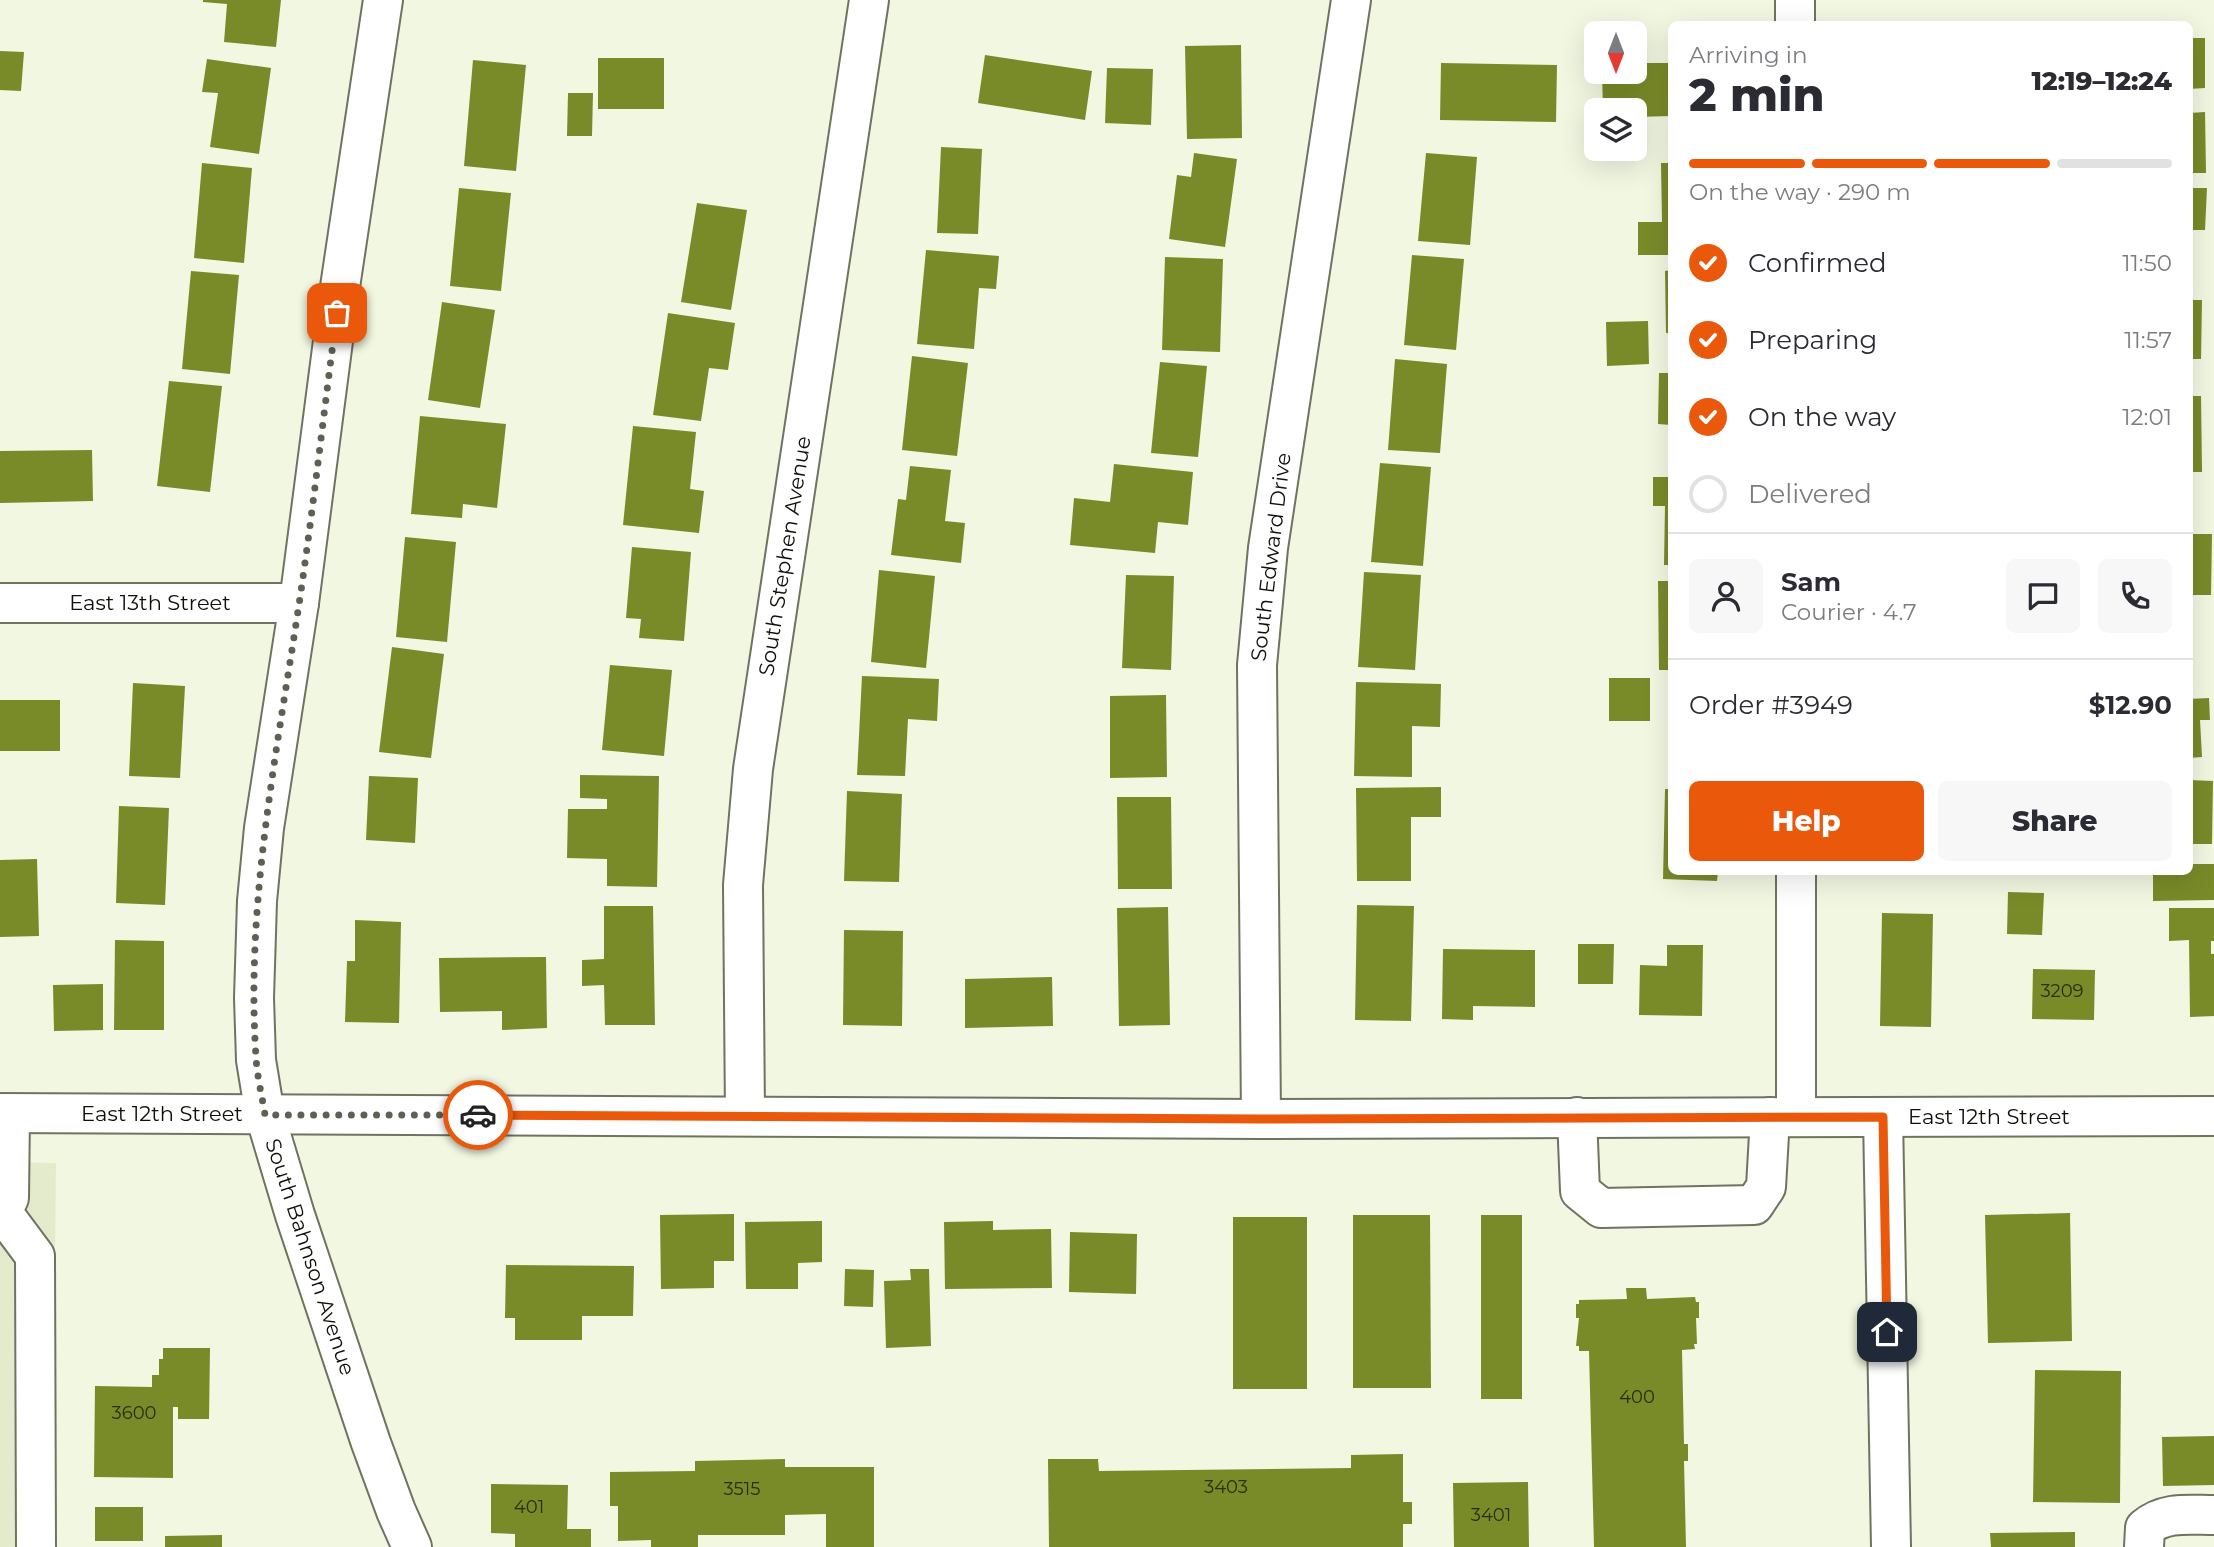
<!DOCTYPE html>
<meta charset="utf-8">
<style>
body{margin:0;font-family:Montserrat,sans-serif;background:#f7f7f7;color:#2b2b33;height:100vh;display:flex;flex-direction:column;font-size:26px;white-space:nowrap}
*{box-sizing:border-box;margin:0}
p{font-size:23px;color:#7c7c81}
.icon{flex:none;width:38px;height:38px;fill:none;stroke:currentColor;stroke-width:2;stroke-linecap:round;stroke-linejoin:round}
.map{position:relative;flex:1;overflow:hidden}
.side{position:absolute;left:1668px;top:21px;width:525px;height:854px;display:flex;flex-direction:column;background:#fff;border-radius:10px;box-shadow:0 7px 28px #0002}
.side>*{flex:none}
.needle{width:46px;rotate:180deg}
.controls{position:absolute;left:1584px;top:21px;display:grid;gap:14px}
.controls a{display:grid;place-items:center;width:63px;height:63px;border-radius:10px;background:#fff;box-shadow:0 7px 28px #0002;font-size:35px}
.pin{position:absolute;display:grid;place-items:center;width:60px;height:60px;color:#fff;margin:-30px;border-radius:14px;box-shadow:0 4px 10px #0006}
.courier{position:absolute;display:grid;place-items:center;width:70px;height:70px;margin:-35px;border:5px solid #ea580c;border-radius:50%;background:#fff;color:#222;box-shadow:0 2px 9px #0007}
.summary em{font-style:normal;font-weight:800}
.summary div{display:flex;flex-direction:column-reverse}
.summary{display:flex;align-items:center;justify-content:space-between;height:119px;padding:0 21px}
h1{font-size:46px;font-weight:800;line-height:52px}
.bar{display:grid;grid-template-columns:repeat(4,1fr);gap:10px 7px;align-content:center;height:84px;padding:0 21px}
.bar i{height:9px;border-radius:5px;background:#e1e1e2}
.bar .selected{background:#ea580c}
.bar p{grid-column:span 4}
.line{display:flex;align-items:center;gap:18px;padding:0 21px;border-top:2px solid #e1e1e2}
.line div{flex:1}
.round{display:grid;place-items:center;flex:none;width:74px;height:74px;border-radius:10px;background:#f7f7f7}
ol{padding:0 21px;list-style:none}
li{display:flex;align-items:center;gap:21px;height:77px}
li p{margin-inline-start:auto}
li .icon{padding:7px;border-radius:50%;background:#ea580c;color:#fff;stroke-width:4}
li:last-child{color:#7c7c81}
li i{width:38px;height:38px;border:4px solid #e1e1e2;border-radius:50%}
.cta{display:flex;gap:14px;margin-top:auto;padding:14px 21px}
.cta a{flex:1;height:80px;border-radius:10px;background:#ea580c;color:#fff;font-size:28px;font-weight:800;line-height:80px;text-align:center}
.cta a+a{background:#f7f7f7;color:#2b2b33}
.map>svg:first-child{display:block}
.built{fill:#e4ebcd}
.building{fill:#798a29}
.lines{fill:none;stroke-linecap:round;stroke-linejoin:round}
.minor-casing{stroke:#6f7360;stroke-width:42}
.minor{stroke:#fff;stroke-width:38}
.done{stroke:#5d6155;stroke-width:7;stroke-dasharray:0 12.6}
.route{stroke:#ea580c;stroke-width:9}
.labels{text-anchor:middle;stroke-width:5;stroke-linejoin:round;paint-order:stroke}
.number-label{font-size:18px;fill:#292e11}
.street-label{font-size:21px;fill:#0e1009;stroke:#fff}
</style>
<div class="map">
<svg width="2214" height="1547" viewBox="0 0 2214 1547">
<rect width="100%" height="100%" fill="#f1f7e1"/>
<path class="built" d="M0 1162 56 1163 52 1547H0Z"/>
<g class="building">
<path d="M203 0H281L276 47 224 42 227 4 203 2Z"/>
<path d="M2189 38H2205V88L2189 89Z"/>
<path d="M1241 45 1242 138 1187 139 1185 46Z"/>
<path d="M0 51 24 52 21 91 0 90Z"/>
<path d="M985 55 1092 71 1085 120 978 103Z"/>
<rect x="598" y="58" width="66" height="51"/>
<path d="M207 59 271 68 259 154 210 147 218 93 202 92Z"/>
<path d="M473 60 526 65 516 171 464 166Z"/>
<path d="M1441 63 1557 65 1556 122 1440 120Z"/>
<path d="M1634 63H1671V116L1634 117V110H1603L1602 72H1634Z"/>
<path d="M1107 68 1153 69 1151 125 1105 123Z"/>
<path d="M568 93H593L592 136H567Z"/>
<path d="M2205 112 2206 173H2189V113Z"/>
<path d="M941 147 982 149 978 234 937 233Z"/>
<path d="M1194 153 1237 159 1225 247 1169 239 1177 175 1191 177Z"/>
<path d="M1426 153 1477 157 1470 245 1418 241Z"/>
<path d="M202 163 252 168 244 263 194 258Z"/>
<path d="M1661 163H1671V255H1638V222H1662Z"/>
<path d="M459 188 511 193 501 291 450 286Z"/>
<path d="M2189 188H2207L2205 230H2189Z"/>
<path d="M697 203 747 210 731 310 681 302Z"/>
<path d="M926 250 999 256 996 289 979 288 974 349 917 344Z"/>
<path d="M1412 255 1464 259 1456 350 1404 345Z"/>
<path d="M1165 257 1223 259 1220 352 1162 350Z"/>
<path d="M1671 270V333H1666L1665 271Z"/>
<path d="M191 271 239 275 230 374 182 369Z"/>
<path d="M2189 300H2202L2201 359H2189Z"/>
<path d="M442 302 495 310 480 408 428 400Z"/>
<path d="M668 313 735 323 728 370 709 368 701 421 653 415Z"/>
<path d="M1648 321 1649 364 1607 366 1606 322Z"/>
<path d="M912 356 968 363 957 456 902 450Z"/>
<path d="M1395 359 1447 364 1440 453 1388 450Z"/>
<path d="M1160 362 1207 366 1198 457 1151 453Z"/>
<path d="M1659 373H1671V425L1658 424Z"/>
<path d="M169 381 222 386 210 492 157 486Z"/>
<path d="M2189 396H2201L2202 472H2189Z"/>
<path d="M420 416 506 424 497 508 463 504 462 518 411 514Z"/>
<path d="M633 426 696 432 690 489 704 491 699 533 623 525Z"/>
<path d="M92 450 93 501 0 503V451Z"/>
<path d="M1380 463 1431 467 1423 566 1371 562Z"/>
<path d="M1114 464 1193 472 1188 525 1158 522 1155 553 1070 545 1074 498 1110 502Z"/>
<path d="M910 466 951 470 945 521 965 523 961 563 891 555 898 499 906 500Z"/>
<path d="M1653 477H1671V565H1664L1665 506H1653Z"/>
<path d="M2189 534H2212L2211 595H2189Z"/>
<path d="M405 537 456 542 447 642 396 637Z"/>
<path d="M632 547 691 552 684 641 639 638 641 619 626 618Z"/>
<path d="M879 570 935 576 926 668 871 662Z"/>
<path d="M1364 572 1421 575 1415 670 1358 667Z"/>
<path d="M1126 575 1174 576 1171 670 1122 668Z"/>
<path d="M1658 581H1671V670H1659Z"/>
<path d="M392 647 444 654 431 758 379 752Z"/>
<path d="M610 665 672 670 664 756 602 750Z"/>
<path d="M862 676 939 679 937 721 908 719 905 776 857 775Z"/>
<rect x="1609" y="678" width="41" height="43"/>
<path d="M1356 682 1441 684 1440 727 1412 726V777L1354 776Z"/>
<path d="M133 683 185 686 180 778 129 776Z"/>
<path d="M1166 695 1167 777 1110 778V696Z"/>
<path d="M2209 698 2210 720H2200L2202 757 2189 758V699Z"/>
<rect x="0" y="700" width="60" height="51"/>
<path d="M1668 709H1671V760H1669Z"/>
<path d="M580 775 659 776 657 887 607 886V859L567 858 568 809H607V799L580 798Z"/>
<path d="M369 776 418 778 415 843 366 840Z"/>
<path d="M2189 780 2213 781 2212 844H2189Z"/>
<path d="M1441 787V817H1411V881H1357L1356 788Z"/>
<path d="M1665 789H1671V872H1718L1717 881 1663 879Z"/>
<path d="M847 791 902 794 899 882 844 881Z"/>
<path d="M1117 797H1171L1172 889H1118Z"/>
<path d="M119 806 169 808 165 905 116 903Z"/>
<path d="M37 859 39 936 0 937V860Z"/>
<path d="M2189 864H2214V900L2153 901V872H2189Z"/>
<path d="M2008 892 2044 893 2042 935 2007 934Z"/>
<path d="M1357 905 1414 906 1411 1021 1355 1020Z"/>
<path d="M604 906H653L655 1025H605L604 985 582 986V960L604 959Z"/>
<path d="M1168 907 1170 1025 1119 1026 1117 908Z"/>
<path d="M2169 908H2214V941H2211V954H2214V1016L2190 1017 2189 940 2169 941Z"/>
<path d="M1882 913 1933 914 1931 1027 1880 1026Z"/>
<path d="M355 920 401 922 399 1023 345 1022 347 961H355Z"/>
<path d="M844 930 903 931 902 1026 843 1025Z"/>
<path d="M115 940 164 941V1030H114Z"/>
<path d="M1578 944H1614L1613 984H1578Z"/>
<path d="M1667 945H1703L1702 1016 1639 1015 1640 965 1667 966Z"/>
<path d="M1443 949 1535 950V1007L1473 1006V1020L1442 1019Z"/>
<path d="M546 957 547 1028 502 1030V1011L440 1012 439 958Z"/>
<path d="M2033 969 2095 970 2094 1020 2032 1019Z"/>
<path d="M1052 977 1053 1026 965 1028V979Z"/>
<path d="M103 984V1030L54 1031 53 985Z"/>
<path d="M2070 1213 2072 1341 1988 1343 1985 1215Z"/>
<path d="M734 1214V1261H714V1288L661 1289 660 1215Z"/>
<path d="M1353 1215H1430L1431 1388H1353Z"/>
<rect x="1481" y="1215" width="41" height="184"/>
<rect x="1233" y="1217" width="74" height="172"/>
<path d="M822 1221V1262L798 1263V1289H746L745 1222Z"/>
<path d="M993 1221V1230L1051 1229 1052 1288 945 1289 944 1222Z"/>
<path d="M1070 1232 1137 1234 1136 1294 1069 1292Z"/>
<path d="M506 1265 634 1266 633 1316H582V1340H515V1318H505Z"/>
<path d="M845 1269 874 1270 873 1307 844 1306Z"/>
<path d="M910 1269H929L931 1346 886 1348 884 1281 911 1280Z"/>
<path d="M1626 1288H1646L1647 1299 1695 1297 1696 1302H1699V1318H1696L1697 1344H1694L1695 1349 1682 1350 1684 1444H1688V1461H1684L1686 1547H1594L1589 1351H1579V1346H1576L1579 1318H1576V1304H1579V1300L1627 1299Z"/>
<path d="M163 1348H210L209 1419H178V1407H173V1478L94 1477 95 1386 152 1387V1375H159V1359H163Z"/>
<path d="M2035 1370 2121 1371 2120 1503 2033 1502Z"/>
<path d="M2214 1436V1485L2163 1486 2162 1437Z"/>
<path d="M1403 1454V1502H1412V1524H1403V1547H1049L1048 1459H1098L1099 1471 1351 1468V1455Z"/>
<path d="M785 1459V1467H874V1547H826V1514L785 1515V1535H698V1547H651V1540L618 1541V1506H610V1472L695 1471V1461Z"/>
<path d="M1528 1482 1529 1547H1454L1453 1483Z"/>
<path d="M491 1484 568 1485 567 1529H591V1547H515V1534L491 1533Z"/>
<rect x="95" y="1507" width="48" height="34"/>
<path d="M2075 1532V1547H1991L1990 1533Z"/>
<path d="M222 1535V1547H165V1536Z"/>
</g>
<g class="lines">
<g class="minor-casing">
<g id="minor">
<path d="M383 0 340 287 299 603 264 828 257 901 254 998 256 1060 265 1115 295 1215 371 1443 396 1511 412 1547"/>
<path d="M1795 0V24"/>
<path d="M0 603H299"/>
<path d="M1796 872V1116"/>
<path d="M0 1113 1261 1119 2214 1116"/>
<path d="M745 1116 743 885 753 769 869 0"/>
<path d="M1577 1117 1580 1191 1601 1208 1754 1205 1766 1187 1770 1117"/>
<path d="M1883 1117 1891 1547"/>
<path d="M1261 1119 1257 665 1268 548 1351 0"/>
<path d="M3 1213 35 1256 36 1547"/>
<path d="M0 1215 9 1198 10 1114"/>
<path d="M2144 1547 2145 1528C2165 1511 2189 1515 2214 1515"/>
</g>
</g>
<use href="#minor" class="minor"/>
</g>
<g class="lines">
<path class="done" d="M337 313C323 417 312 521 296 624 274 767 246 911 256 1057 257 1076 262 1096 265 1115H478"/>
<path class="route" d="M478 1115 1261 1119 1883 1117 1887 1332"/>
</g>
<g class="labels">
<g class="number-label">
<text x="2062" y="997">3209</text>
<text x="1637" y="1403">400</text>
<text x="134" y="1419">3600</text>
<text x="1226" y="1493">3403</text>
<text x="742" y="1495">3515</text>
<text x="529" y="1513">401</text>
<text x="1491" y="1521">3401</text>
</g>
<g class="street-label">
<text transform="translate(785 556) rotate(-81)" y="7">South Stephen Avenue</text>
<text transform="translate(1271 557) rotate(-83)" y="7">South Edward Drive</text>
<text x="150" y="610">East 13th Street</text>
<text x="162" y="1121">East 12th Street</text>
<text x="1989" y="1124">East 12th Street</text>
<text transform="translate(310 1257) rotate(72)" y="7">South Bahnson Avenue</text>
</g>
</g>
</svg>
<div class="controls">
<a><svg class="needle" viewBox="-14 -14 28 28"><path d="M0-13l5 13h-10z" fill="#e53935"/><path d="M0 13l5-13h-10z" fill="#7c7c81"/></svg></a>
<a><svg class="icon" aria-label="layers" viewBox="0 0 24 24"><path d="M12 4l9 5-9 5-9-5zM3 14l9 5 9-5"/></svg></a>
</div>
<div class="pin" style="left:337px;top:313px;background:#ea580c"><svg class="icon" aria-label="bag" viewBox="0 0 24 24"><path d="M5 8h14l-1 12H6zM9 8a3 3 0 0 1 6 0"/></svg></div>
<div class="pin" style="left:1887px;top:1332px;background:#1f2937"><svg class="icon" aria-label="home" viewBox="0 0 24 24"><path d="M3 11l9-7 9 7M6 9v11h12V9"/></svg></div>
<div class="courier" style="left:478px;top:1115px"><svg class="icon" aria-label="car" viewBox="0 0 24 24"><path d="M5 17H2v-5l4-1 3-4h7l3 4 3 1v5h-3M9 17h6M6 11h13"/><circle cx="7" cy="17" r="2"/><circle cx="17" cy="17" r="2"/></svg></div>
<section class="side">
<div class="summary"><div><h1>2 min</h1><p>Arriving in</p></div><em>12:19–12:24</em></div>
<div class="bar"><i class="selected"></i><i class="selected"></i><i class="selected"></i><i></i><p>On the way · 290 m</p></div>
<ol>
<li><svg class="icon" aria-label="check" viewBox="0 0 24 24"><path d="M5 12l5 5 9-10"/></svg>Confirmed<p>11:50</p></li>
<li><svg class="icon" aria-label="check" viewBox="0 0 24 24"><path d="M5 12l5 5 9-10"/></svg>Preparing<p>11:57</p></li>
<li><svg class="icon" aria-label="check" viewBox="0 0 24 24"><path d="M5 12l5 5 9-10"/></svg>On the way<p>12:01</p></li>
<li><i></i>Delivered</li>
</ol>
<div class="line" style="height:126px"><a class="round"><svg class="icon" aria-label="person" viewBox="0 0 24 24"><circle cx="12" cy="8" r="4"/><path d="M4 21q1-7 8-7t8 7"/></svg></a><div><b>Sam</b><p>Courier · 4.7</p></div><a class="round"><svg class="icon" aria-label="chat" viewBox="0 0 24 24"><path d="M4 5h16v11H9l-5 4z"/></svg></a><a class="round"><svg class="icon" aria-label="phone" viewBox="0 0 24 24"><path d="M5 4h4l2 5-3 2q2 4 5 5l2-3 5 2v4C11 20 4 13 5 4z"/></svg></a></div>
<div class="line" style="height:91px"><div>Order #3949</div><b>$12.90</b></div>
<div class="cta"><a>Help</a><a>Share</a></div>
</section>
</div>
